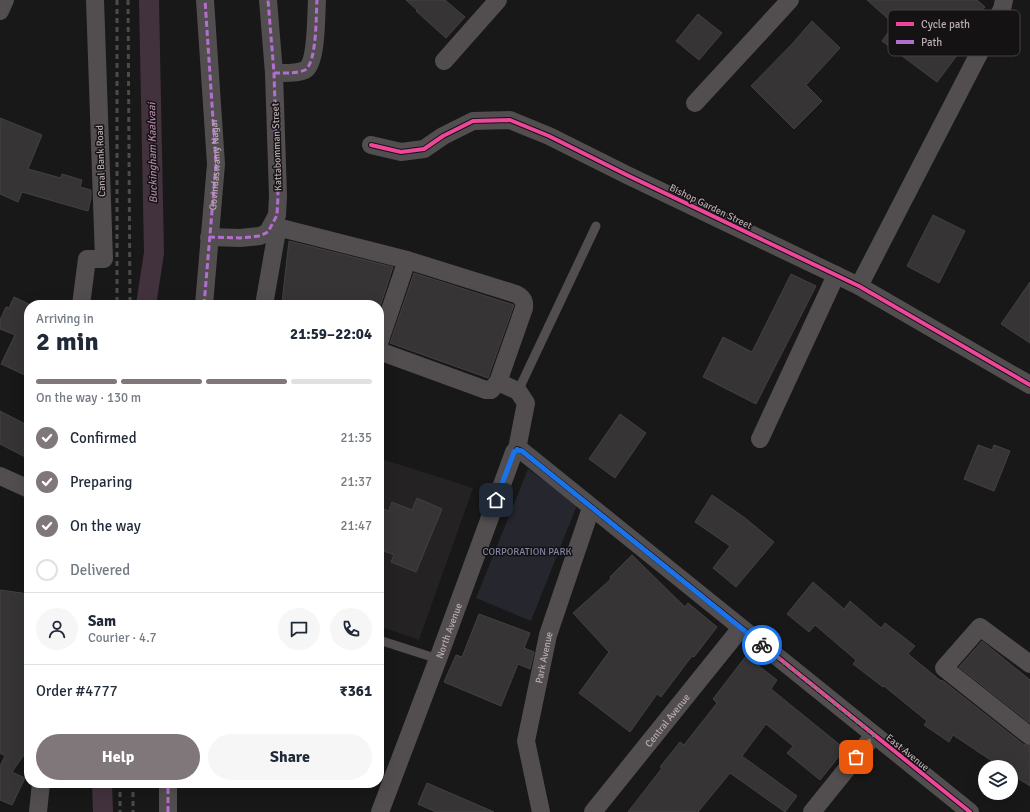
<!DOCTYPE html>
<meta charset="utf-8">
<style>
body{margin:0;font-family:Signika,sans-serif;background:#f6f6f7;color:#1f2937;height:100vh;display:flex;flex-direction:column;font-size:15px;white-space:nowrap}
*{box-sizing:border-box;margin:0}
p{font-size:13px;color:#747a83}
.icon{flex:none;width:22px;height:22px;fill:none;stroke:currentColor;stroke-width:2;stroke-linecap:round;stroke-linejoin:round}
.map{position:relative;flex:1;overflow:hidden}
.details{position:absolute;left:24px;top:300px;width:360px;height:488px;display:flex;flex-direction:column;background:#fff;border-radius:16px;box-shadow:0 4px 16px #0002}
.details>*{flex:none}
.buttons{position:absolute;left:978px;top:760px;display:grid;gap:8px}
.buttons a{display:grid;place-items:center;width:40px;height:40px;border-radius:50%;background:#fff;box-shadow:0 4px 16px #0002;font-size:20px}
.pin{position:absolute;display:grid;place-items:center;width:34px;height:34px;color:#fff;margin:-17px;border-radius:8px;box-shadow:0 2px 6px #0006}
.courier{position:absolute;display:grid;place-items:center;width:40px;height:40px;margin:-20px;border:3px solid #1a73e8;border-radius:50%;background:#fff;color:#222;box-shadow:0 1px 5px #0007}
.overview em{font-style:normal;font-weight:700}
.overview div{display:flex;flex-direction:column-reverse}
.overview{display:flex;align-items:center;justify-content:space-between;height:68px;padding:0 12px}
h1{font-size:26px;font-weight:700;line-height:30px}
.bar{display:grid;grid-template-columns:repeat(4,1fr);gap:6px 4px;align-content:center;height:48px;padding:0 12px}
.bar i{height:5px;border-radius:3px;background:#e0e1e3}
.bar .current{background:#80777b}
.bar p{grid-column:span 4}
.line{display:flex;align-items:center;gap:10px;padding:0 12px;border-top:1px solid #e0e1e3}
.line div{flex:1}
.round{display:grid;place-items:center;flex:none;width:42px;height:42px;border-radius:21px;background:#f6f6f7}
ol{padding:0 12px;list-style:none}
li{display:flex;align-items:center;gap:12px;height:44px}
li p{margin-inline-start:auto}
li .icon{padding:4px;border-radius:50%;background:#80777b;color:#fff;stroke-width:4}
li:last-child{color:#747a83}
li i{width:22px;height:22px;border:2px solid #e0e1e3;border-radius:50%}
.action{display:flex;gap:8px;margin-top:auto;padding:8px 12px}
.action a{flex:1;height:46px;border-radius:24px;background:#80777b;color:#fff;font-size:16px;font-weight:700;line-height:46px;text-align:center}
.action a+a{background:#f6f6f7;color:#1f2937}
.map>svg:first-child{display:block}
.built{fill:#242222}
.green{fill:#25262e}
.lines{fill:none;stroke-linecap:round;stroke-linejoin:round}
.canal{stroke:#42323e;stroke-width:20}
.building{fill:#363435;stroke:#444043}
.service{stroke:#524e4f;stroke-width:9}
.minor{stroke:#524e4f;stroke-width:18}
.rail{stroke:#4d4a4b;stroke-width:3;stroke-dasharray:5 4;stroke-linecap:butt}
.quiet{stroke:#b36fd0;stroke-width:3;stroke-dasharray:6 3;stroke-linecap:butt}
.cycleway-casing{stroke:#141213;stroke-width:6}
.cycleway{stroke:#ed469a;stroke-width:4}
.done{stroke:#80777b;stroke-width:4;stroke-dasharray:0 7.2}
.route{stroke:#1a73e8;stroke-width:5}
.labels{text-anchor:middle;stroke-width:3;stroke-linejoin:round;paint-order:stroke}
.street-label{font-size:10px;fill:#b8aab1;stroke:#141213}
.park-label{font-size:10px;fill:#8286a2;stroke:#141213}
.water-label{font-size:11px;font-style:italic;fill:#b183a4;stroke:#141213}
.key{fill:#141213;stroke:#454042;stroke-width:1}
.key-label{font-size:11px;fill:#b8aab1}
</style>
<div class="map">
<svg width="1030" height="812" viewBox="0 0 1030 812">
<rect width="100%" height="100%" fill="#181818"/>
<path class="built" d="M379 458 473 488 419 640 379 626Z"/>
<path class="green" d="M528 469 577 505 531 621 476 598Z"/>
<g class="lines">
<g class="canal">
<path d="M146 305 154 253 149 0"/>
<path d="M102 783 103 812"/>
</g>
</g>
<g class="building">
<path d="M406 0H445L465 17 446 38 416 11 417 10Z"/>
<path d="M867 0H977L985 7 954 44 961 50 937 82 882 41 894 24Z"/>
<path d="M698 14 722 33 699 60 676 41Z"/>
<path d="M812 21 840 48 806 85 822 101 794 129 751 86 792 44Z"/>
<path d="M0 118 42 135 28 169 61 178 62 174 82 180 80 187 91 190V198L88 211 22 192 18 202 0 194Z"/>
<path d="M933 215 965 231 939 283 907 266Z"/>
<path d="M289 241 393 267 379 310V305H291L282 302Z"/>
<path d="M414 273 514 305 488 378 390 343Z"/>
<path d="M791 274 816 286 756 404 703 377 723 337 752 352Z"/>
<path d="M1030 282V343L1001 324Z"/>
<path d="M14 297 29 304V377L1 364 15 335 0 329V320L6 307 9 308Z"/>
<path d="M0 411 29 426V459L0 444Z"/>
<path d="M620 414 646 433 615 478 589 459Z"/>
<path d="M978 445 992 450 994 445 1010 451 994 491 964 479Z"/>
<path d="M712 495 745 518 774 542 736 587 713 568 730 546 695 522Z"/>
<path d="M417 498 442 509 416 572 391 562 394 555 379 549V508L389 511 392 502 412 510Z"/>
<path d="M632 555 685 607 688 603 717 627 694 657 692 656 661 697 657 694 630 732 579 693 609 652 573 613 611 579 610 577Z"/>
<path d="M813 582 844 609 850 601 881 628 885 623 915 646 908 654 941 681 942 680 1023 744 1030 746V786L1011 774V767H1001L953 735 949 742 924 725 927 721 884 686 883 687 853 664 856 660 815 625 809 632 787 614Z"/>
<path d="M0 590 29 594V748L12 772 25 778 12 805 0 800V766L5 756 0 753Z"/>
<path d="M479 614 530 633 524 648 534 652 530 669 518 664 501 706 444 682 456 655 462 657Z"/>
<path d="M982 641 1030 680V723L959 667Z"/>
<path d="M746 656 777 680 771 689 845 749 820 780 787 753 793 746 766 724 742 756 797 796 785 812 730 773 698 812H628L662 768 660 767 680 742 684 745 717 703 713 699Z"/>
<path d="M427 783 494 812H436L418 804Z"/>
</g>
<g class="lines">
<g class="service">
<path d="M518 391 596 226"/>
<path d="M379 640 438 659"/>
</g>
<g class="minor">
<path d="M0 11 5 0"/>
<path d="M444 61 498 0"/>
<path d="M274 73C283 73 296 74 305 70 317 63 316 14 317 0"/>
<path d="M695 103 790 0"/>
<path d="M371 145 401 152 424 149 443 136 473 121 510 120 549 136 627 175 836 275 859 286 1030 385"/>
<path d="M209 237 240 238 260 236 268 232 277 215 278 196 274 73 268 0"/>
<path d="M859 286 1002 9 1004 0"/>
<path d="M81 305 87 259H104L95 0"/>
<path id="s1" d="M204 305 216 164 205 0"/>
<path d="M264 305 277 231 281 228 407 260 516 294C522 297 525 301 524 308L498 382 491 390H486L379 351"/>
<path d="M379 343 407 260"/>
<path d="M498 382 518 391 526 403 517 449"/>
<path d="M760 439 836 275"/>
<path d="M517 449 522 451 970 812"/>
<path d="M0 476 29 489"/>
<path d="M1030 664 980 627 944 668 1030 736"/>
<path d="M38 812 41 783"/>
<path d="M168 812V783"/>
<path id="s2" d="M380 812 438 659 514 452 517 449"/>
<path id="s3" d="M541 812 526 741 548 635 591 508"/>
<path id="s4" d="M593 812 741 628"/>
<path d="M812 812 874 735"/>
</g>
<g class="rail">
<path d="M117 0V305"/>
<path d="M128 0 130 305"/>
<path d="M120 783V812"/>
<path d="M133 783V812"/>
</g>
<g class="quiet">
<path d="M274 73C283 73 296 74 305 70 317 63 316 14 317 0"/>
<path d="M209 237 240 238 260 236 268 232 277 215 278 196 274 73 268 0"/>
<path d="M204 305 216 164 205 0"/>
<path d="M168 812V783"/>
</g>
<g class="cycleway-casing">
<g id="cycleway">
<path d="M371 145 401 152 424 149 443 136 473 121 510 120 549 136 627 175 836 275 859 286 1030 385"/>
<path d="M517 449 522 451 970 812"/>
</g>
</g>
<use href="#cycleway" class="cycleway"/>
</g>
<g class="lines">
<path class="done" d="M762 645 874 735 856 757"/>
<path class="route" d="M496 500 514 452 517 450 522 451 762 645"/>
</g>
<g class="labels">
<g class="street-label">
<text transform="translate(276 147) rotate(-92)" y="4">Kattabomman Street</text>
<text transform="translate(100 161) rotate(-92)" y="4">Canal Bank Road</text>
<text dy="4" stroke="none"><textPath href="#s1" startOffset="141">Govindaswamy Nagar</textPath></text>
<text transform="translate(711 206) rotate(26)" y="4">Bishop Garden Street</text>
<text dy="4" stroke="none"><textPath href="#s2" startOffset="194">North Avenue</textPath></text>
<text dy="4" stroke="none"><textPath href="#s3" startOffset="158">Park Avenue</textPath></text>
<text dy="4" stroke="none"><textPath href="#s4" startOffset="118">Central Avenue</textPath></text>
<text transform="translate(908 752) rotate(39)" y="4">East Avenue</text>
</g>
<g class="park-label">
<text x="527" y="555">CORPORATION PARK</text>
</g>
<g class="water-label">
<text transform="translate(152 153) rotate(-91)" y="4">Buckingham Kaalvaai</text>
</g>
</g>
<rect x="888" y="10" width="132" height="46" rx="6" class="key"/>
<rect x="896" y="22" width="18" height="4" fill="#ed469a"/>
<rect x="896" y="40" width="18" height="4" fill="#b36fd0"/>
<g class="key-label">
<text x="921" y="28">Cycle path</text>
<text x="921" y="46">Path</text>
</g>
</svg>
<div class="buttons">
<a><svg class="icon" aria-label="layers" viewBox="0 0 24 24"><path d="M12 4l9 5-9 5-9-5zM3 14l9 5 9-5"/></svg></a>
</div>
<div class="pin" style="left:856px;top:757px;background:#ea580c"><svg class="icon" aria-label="bag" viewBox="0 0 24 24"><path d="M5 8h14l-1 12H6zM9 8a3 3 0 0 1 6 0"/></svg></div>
<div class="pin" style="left:496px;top:500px;background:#1f2937"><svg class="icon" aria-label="home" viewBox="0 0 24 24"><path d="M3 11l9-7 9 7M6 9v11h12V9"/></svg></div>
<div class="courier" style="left:762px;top:645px"><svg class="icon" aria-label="bike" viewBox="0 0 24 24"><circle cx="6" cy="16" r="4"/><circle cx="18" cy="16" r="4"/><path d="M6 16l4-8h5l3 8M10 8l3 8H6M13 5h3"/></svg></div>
<section class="details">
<div class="overview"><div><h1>2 min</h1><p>Arriving in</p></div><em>21:59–22:04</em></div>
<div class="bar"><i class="current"></i><i class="current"></i><i class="current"></i><i></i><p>On the way · 130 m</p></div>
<ol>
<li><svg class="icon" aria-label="check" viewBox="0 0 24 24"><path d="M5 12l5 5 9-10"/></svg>Confirmed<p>21:35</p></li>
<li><svg class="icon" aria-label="check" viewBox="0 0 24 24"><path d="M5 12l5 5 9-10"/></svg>Preparing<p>21:37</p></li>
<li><svg class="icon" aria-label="check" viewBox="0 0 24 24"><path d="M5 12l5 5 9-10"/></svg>On the way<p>21:47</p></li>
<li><i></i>Delivered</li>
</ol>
<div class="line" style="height:72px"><a class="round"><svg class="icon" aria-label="person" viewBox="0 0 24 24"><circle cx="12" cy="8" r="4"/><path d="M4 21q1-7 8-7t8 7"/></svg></a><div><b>Sam</b><p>Courier · 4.7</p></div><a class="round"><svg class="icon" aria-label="chat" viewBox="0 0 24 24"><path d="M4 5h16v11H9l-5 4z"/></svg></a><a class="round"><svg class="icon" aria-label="phone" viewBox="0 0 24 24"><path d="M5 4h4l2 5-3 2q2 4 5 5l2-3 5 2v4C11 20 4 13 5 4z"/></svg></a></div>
<div class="line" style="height:52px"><div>Order #4777</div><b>₹361</b></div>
<div class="action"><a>Help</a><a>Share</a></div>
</section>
</div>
